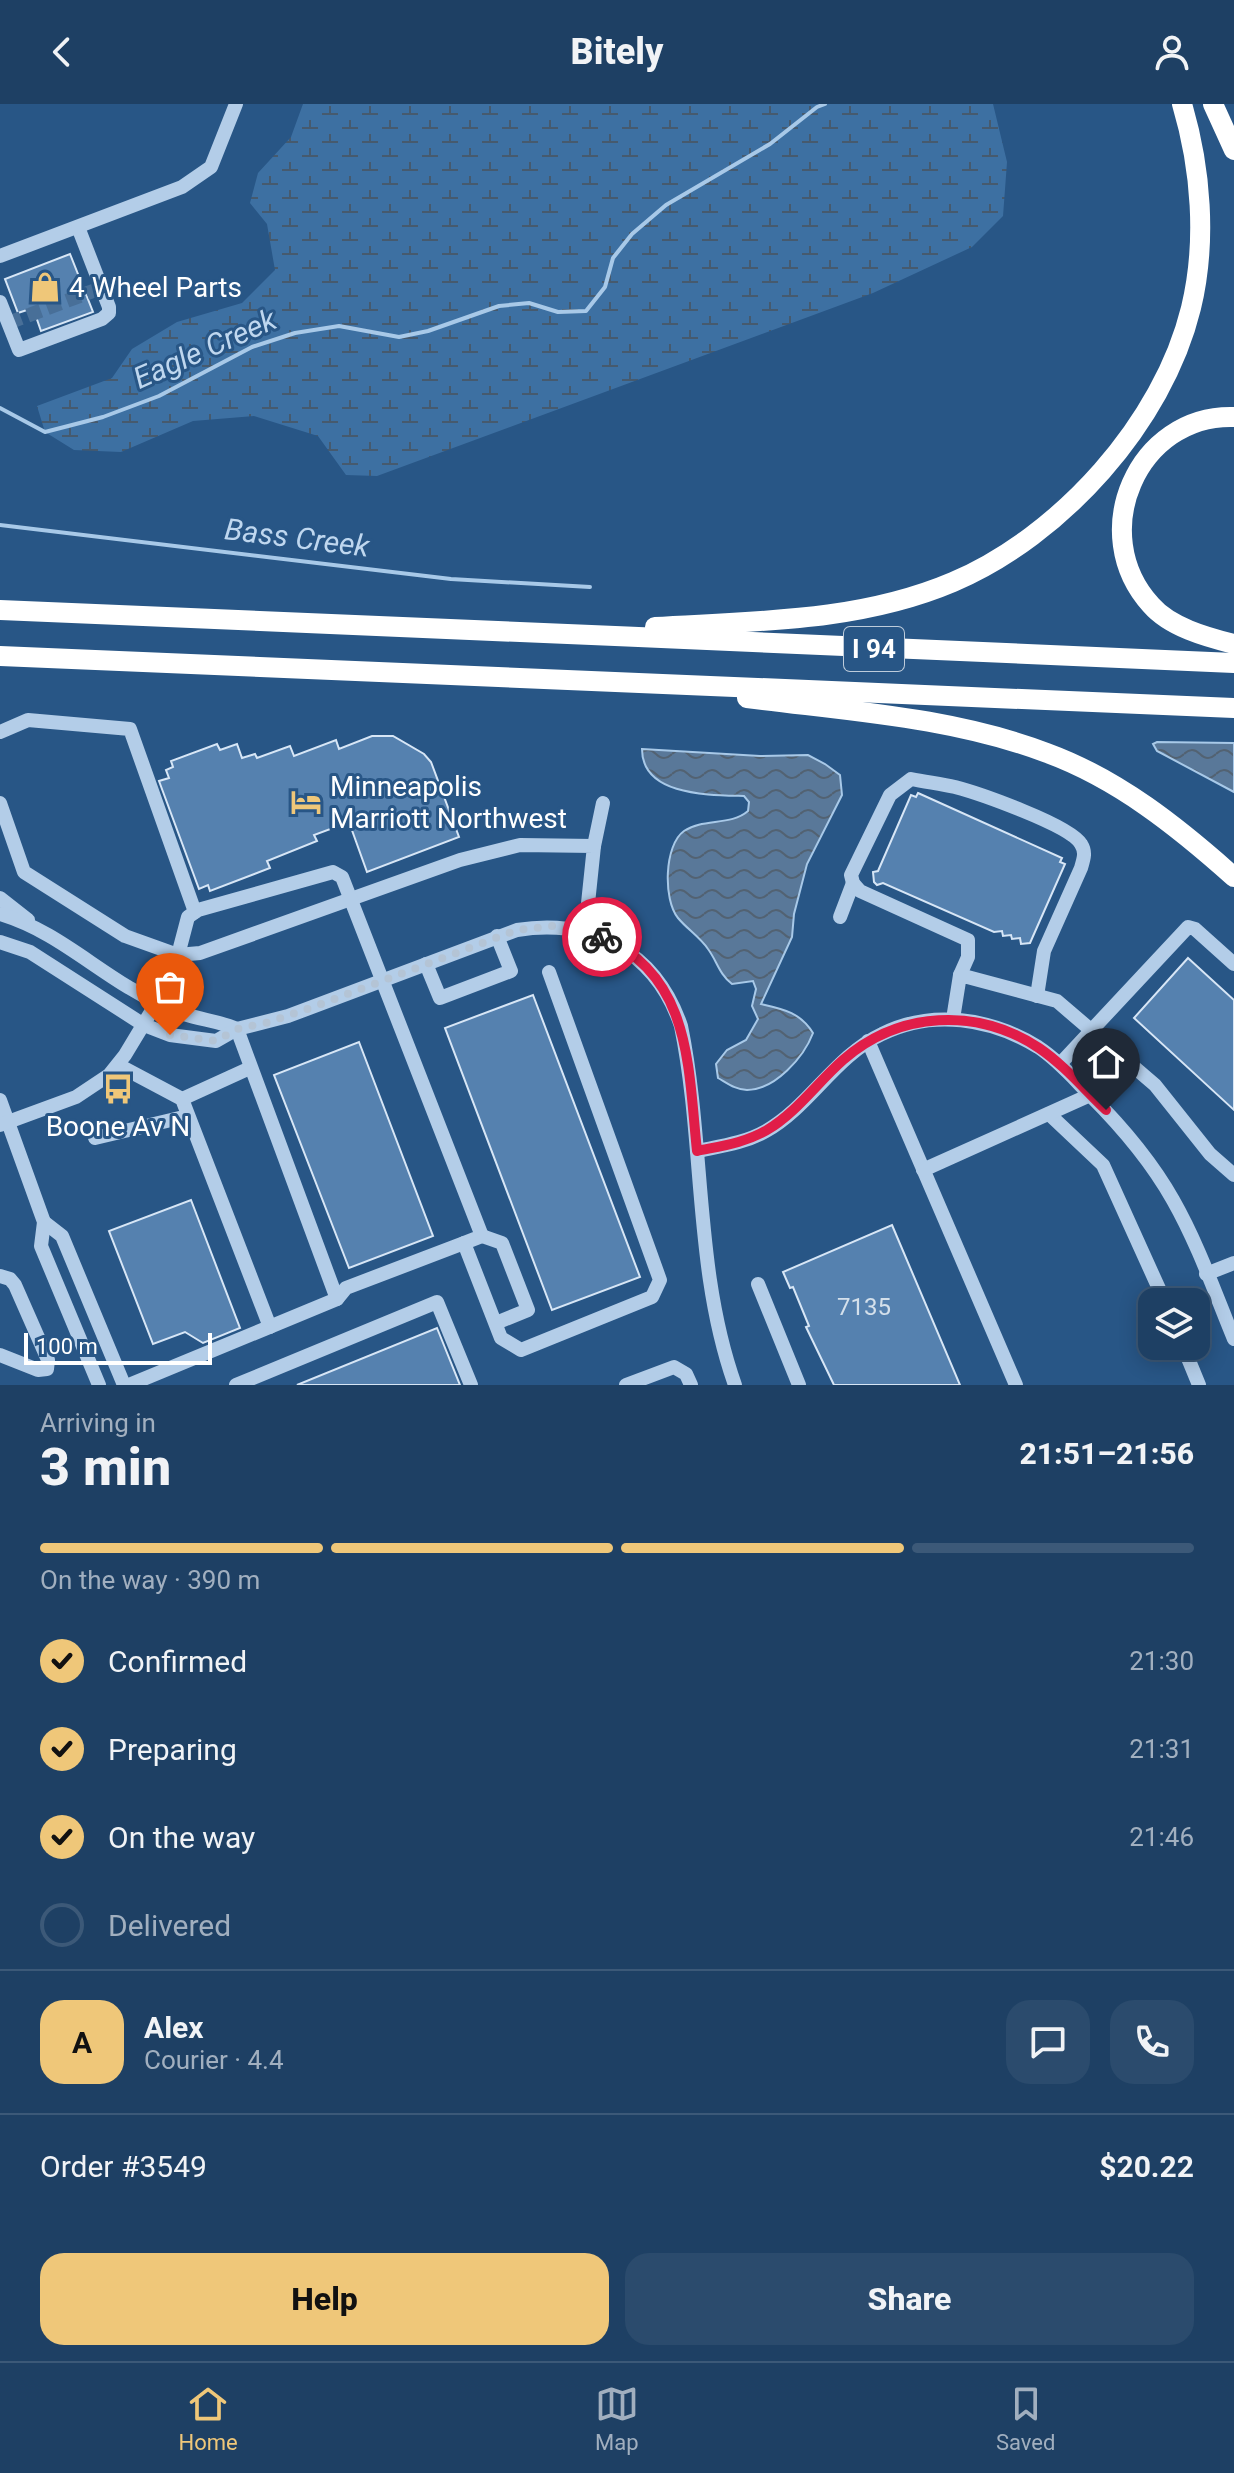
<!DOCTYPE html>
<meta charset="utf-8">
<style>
body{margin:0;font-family:Roboto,sans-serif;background:#2b4b6d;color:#f1f3f6;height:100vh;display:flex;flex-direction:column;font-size:30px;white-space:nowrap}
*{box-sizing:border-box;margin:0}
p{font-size:26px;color:#a1afbf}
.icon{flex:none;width:44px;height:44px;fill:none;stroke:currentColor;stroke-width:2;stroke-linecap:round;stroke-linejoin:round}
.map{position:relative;height:1281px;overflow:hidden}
.side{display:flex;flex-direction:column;background:#1e4064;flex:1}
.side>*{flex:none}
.buttons{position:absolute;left:1138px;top:1184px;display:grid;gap:16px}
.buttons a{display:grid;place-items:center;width:72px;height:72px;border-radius:16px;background:#1e4064;box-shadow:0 4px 20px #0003,0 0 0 2px #3c5978;font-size:40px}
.scale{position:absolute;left:24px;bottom:20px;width:188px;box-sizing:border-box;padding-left:8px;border:4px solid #fff;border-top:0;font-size:22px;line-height:28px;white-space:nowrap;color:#fff;-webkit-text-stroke:6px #285686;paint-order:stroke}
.pin{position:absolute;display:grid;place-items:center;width:68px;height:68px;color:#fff;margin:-82px -34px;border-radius:50% 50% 50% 0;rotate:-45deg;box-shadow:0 0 8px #0007}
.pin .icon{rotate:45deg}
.courier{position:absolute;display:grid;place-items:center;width:80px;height:80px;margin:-40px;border:6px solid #e11d48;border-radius:50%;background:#fff;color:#222;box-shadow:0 2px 10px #0007}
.overview em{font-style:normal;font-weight:800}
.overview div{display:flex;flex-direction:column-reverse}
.overview{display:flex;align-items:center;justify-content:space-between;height:136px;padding:0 40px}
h1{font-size:52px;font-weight:800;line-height:60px}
.bar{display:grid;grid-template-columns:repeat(4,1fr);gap:12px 8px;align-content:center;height:96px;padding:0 40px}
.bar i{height:10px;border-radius:6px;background:#3c5978}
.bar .current{background:#efc779}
.bar p{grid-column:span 4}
.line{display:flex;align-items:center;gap:20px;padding:0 40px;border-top:2px solid #3c5978}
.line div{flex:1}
.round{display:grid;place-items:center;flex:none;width:84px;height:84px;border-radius:24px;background:#2b4b6d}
ol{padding:0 40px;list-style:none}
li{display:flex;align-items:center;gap:24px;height:88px}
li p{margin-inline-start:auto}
li .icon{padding:8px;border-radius:50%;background:#efc779;color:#111;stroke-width:4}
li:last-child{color:#a1afbf}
li i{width:44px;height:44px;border:4px solid #3c5978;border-radius:50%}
.cta{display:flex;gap:16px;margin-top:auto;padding:16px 40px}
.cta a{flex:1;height:92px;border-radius:24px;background:#efc779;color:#111;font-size:32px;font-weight:800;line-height:92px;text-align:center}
.cta a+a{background:#2b4b6d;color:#f1f3f6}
header{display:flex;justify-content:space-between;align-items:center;height:104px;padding:0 40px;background:#1e4064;font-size:36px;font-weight:800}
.tabs{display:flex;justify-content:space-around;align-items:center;height:112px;border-top:2px solid #3c5978;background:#1e4064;font-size:22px;color:#a1afbf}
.tabs a{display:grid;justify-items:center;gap:4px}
.tabs .current{color:#efc779}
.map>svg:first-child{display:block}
.wetland{fill:url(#wetland-marsh)}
.water{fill:url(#water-waves);stroke:#a8c9e8;stroke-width:2}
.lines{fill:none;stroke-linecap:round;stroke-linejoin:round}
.stream{stroke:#a8c9e8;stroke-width:4}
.building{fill:#5581af;stroke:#d7e6f6;stroke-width:2}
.minor-tunnel{stroke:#486f98;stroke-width:14;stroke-dasharray:14 7;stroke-linecap:butt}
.minor{stroke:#b3cde8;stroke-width:14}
.highway{stroke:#fff;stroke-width:20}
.done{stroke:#b4c4d5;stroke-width:8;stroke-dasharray:0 14.4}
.route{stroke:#e11d48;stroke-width:10}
.labels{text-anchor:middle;stroke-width:6;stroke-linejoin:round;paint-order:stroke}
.number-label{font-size:24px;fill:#d4e0eb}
.shield{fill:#285686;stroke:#beccdb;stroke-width:2}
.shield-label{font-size:26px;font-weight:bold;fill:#fff}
.poi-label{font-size:28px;fill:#fff;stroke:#285686;text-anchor:start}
.water-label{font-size:30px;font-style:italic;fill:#bfd7ef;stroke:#285686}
</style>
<header><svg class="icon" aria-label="back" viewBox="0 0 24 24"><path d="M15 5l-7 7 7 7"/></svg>Bitely<svg class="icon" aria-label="person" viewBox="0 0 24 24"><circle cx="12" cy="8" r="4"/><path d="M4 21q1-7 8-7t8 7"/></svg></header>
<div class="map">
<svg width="1234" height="1281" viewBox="0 0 1234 1281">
<defs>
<pattern id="wetland-marsh" width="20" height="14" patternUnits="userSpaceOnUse" patternTransform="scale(2)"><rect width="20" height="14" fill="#3d70a2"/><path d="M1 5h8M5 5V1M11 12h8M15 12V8" fill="none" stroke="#465a6e"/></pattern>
<pattern id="water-waves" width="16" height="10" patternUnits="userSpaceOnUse" patternTransform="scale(2)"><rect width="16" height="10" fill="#597899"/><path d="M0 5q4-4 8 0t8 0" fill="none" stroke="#526272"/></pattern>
</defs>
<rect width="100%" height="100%" fill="#285686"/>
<path class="wetland" d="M303 0H993L1007 58 1003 112 972 143 873 189 377 372 346 371 318 332 254 312 193 317 121 348 74 346 45 328 37 302 112 274 132 245 177 218 242 199 275 166 267 120 250 99 258 69 291 33Z"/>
<g class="water">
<path d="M1157 638 1234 639V688L1157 647 1153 640Z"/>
<path d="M642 645 760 652 808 651 825 660 840 671 842 691 807 760 794 810 792 833 761 900C783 905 800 908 813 929 804 953 775 986 747 986 736 986 727 979 718 974L716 960 727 946 746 936 758 915 752 902 756 885 753 877 732 880C719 870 717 857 708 845 700 833 687 825 678 814 663 796 664 741 684 727 703 714 731 722 748 707L749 698 744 692C709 691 642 692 642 645Z"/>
</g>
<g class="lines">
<g class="stream">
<path d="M0 304 45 328 103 313 159 292 252 243 295 229 339 222 399 233 428 227 499 202 529 199 558 208 586 207 605 183 613 154 632 130 666 101 770 40 817 3 825 0"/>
<path d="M0 421 451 475 590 483"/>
</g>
</g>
<g class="building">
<path d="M70 150 93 208 41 227 33 204 18 209 5 175Z"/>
<path d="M372 632H393L424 650 431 658 459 733 367 768 349 718 314 731 317 737 267 757 270 764 210 787 208 781 199 785 159 677 169 674 166 666 173 663 171 657 217 640 220 646 237 640 242 654 255 650 257 654 290 642 294 652 336 636 339 645Z"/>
<path d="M918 689 1062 754 1060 758 1065 760 1030 839 1021 840 1020 834 1012 835 1011 831 1003 832 1002 827 994 828 883 779 877 781 874 778 873 768 878 767 911 691 916 693Z"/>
<path d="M1188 854 1234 896V1006L1134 914Z"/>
<path d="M533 891 640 1173 552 1206 445 924Z"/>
<path d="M359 938 433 1132 349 1164 274 971Z"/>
<path d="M191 1096 240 1224 203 1239 185 1228 153 1240 109 1127Z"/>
<path d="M892 1121 960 1281H834L806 1223 809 1222 793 1183 790 1184 783 1168Z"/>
<path d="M437 1224 460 1281H297Z"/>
</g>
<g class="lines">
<path class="minor-tunnel" d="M8 219 101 184"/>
<g class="minor">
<path d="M0 152 182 83 211 63 236 0"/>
<path d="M0 198 19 246 102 215 109 209V203L78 123"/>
<path d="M0 628 28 616 130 625 195 808"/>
<path d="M0 699 24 768 125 832 178 851 200 849 460 756 520 741 594 742 585 828"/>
<path d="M594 742 603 699"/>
<path d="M0 794 28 816"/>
<path d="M0 810C50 825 85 857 128 883 145 893 165 905 184 910 202 916 219 917 237 925"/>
<path d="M840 813 853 779"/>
<path d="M0 838 30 848 144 921 170 931 216 937 237 925 288 912 517 826C593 814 656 848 681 922 705 1040 694 1166 735 1281"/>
<path d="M426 860 440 894 511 867 497 832"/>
<path d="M960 871 968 853V836L860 787 853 779 851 771 890 691 911 675C926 678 941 680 955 683 978 689 1070 721 1081 740 1086 748 1084 754 1081 764L1044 847 1037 892"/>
<path d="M157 898C158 878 161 862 178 851"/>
<path d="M953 915 960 871 1057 897 1155 981 1210 1050 1234 1071"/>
<path d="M237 925 337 1195"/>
<path d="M868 937 1016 1281"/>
<path d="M1060 960 1188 823 1195 825 1234 860"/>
<path d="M118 961 182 995 270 1223"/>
<path d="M182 995 250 964"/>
<path d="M0 996 44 1118 41 1142 99 1281"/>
<path d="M1049 1010 1103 1061 1165 1198"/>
<path d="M0 1021 76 993 109 971 125 951 157 898 171 887 182 860 178 851 188 813 198 806 333 768 342 773 482 1132 464 1139"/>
<path d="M95 1034 188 1012"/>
<path d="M697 1047C721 1042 745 1039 766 1027 810 1002 835 952 882 930 932 905 991 914 1038 943 1058 956 1074 975 1091 992 1123 1024 1151 1057 1173 1096 1198 1140 1215 1189 1234 1235"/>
<path d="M923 1066 1090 991"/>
<path d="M44 1118 62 1132 124 1281"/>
<path d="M482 1132 502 1139 528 1206 496 1219"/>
<path d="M1206 1170 1234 1159"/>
<path d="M0 1172 10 1175 15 1181 48 1256 47 1265 38 1266 0 1251"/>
<path d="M758 1180 799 1281"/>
<path d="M1183 1242 1199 1281"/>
<path d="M129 1281 337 1195 346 1184 464 1139 501 1234 521 1246 652 1193 660 1176 549 868"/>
<path d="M236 1281 437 1198 471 1281"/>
<path d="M626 1281 674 1263 686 1270 691 1281"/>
</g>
<g class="highway">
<path d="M1213 0 1234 46"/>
<path d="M1234 313C1137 310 1086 430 1151 501 1170 523 1206 533 1234 540"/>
<path d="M0 506C411 520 823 544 1234 559"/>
<path d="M655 523C755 517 859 518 953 478 1061 432 1163 319 1191 204 1207 138 1201 64 1182 0"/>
<path d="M0 552 1234 604"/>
<path d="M747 594C847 607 952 613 1047 649 1118 675 1178 723 1234 773"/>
</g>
</g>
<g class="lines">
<path class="done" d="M170 931 216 937 237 925 266 919 313 903 517 826 552 822 602 833"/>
<path class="route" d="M602 833C692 872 688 964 697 1047 721 1042 745 1039 767 1026 796 1009 817 979 843 956 899 907 977 903 1039 944 1064 961 1084 985 1106 1006"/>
</g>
<defs>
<g id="shop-bare" transform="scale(2.4)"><path d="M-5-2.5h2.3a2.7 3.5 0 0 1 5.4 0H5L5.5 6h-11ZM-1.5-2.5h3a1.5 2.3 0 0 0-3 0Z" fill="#efc779" stroke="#285686" stroke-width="2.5" paint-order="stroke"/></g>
<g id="hotel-bare" transform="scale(2.4)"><path d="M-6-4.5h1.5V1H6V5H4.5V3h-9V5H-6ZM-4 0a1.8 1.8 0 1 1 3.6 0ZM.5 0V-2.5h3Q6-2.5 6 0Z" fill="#efc779" stroke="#285686" stroke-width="2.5" paint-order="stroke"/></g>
<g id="bus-bare" transform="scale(2.4)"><path d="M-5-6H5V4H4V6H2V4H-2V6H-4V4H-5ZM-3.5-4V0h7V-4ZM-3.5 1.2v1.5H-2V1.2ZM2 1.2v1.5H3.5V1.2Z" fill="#efc779" stroke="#285686" stroke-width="2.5" paint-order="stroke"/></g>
</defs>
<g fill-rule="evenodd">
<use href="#shop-bare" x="45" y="183"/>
<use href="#hotel-bare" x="306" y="698"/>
<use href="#bus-bare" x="118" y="985"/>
</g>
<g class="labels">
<g class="number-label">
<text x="864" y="1211">7135</text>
</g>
<rect class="shield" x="844" y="523" width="60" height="44" rx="6"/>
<g class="shield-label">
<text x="874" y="554">I 94</text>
</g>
<g class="poi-label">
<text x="69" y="193">4 Wheel Parts</text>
<text x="330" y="692">Minneapolis<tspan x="330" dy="32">Marriott Northwest</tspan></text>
<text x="118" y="1032" text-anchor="middle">Boone Av N</text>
</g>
<g class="water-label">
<text transform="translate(205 245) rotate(-24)" y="10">Eagle Creek</text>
<text transform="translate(297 434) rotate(7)" y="10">Bass Creek</text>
</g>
</g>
</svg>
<div class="buttons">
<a><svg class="icon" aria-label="layers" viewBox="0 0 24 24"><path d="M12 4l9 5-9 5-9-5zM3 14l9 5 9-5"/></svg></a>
</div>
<div class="scale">100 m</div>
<div class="pin" style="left:170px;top:931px;background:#ea580c"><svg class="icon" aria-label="bag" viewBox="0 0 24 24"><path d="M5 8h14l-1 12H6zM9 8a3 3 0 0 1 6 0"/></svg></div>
<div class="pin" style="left:1106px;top:1006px;background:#1f2937"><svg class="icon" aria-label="home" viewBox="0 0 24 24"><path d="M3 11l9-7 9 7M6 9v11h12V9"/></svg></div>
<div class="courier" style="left:602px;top:833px"><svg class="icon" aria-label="bike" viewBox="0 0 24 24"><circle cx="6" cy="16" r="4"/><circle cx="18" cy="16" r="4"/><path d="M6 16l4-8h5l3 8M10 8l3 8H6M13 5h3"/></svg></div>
</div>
<section class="side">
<div class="overview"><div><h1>3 min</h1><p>Arriving in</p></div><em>21:51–21:56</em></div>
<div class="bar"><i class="current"></i><i class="current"></i><i class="current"></i><i></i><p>On the way · 390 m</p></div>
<ol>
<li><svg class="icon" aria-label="check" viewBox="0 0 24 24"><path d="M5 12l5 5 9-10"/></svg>Confirmed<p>21:30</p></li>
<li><svg class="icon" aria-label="check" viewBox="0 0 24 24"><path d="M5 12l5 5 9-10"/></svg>Preparing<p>21:31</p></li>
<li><svg class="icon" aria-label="check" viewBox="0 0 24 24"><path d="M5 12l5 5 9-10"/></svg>On the way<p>21:46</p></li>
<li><i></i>Delivered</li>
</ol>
<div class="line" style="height:144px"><b class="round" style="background:#efc779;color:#111">A</b><div><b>Alex</b><p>Courier · 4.4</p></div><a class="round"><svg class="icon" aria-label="chat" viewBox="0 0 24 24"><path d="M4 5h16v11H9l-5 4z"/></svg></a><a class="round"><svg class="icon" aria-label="phone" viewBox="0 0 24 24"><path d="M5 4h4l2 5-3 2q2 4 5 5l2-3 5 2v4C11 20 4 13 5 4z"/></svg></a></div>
<div class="line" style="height:104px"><div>Order #3549</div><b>$20.22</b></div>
<div class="cta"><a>Help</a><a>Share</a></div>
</section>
<nav class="tabs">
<a class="current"><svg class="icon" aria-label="home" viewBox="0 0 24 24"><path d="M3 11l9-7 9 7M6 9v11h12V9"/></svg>Home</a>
<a><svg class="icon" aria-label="map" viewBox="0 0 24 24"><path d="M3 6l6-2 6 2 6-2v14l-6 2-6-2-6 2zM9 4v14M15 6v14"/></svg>Map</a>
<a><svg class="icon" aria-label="saved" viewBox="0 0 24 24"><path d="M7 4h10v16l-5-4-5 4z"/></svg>Saved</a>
</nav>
